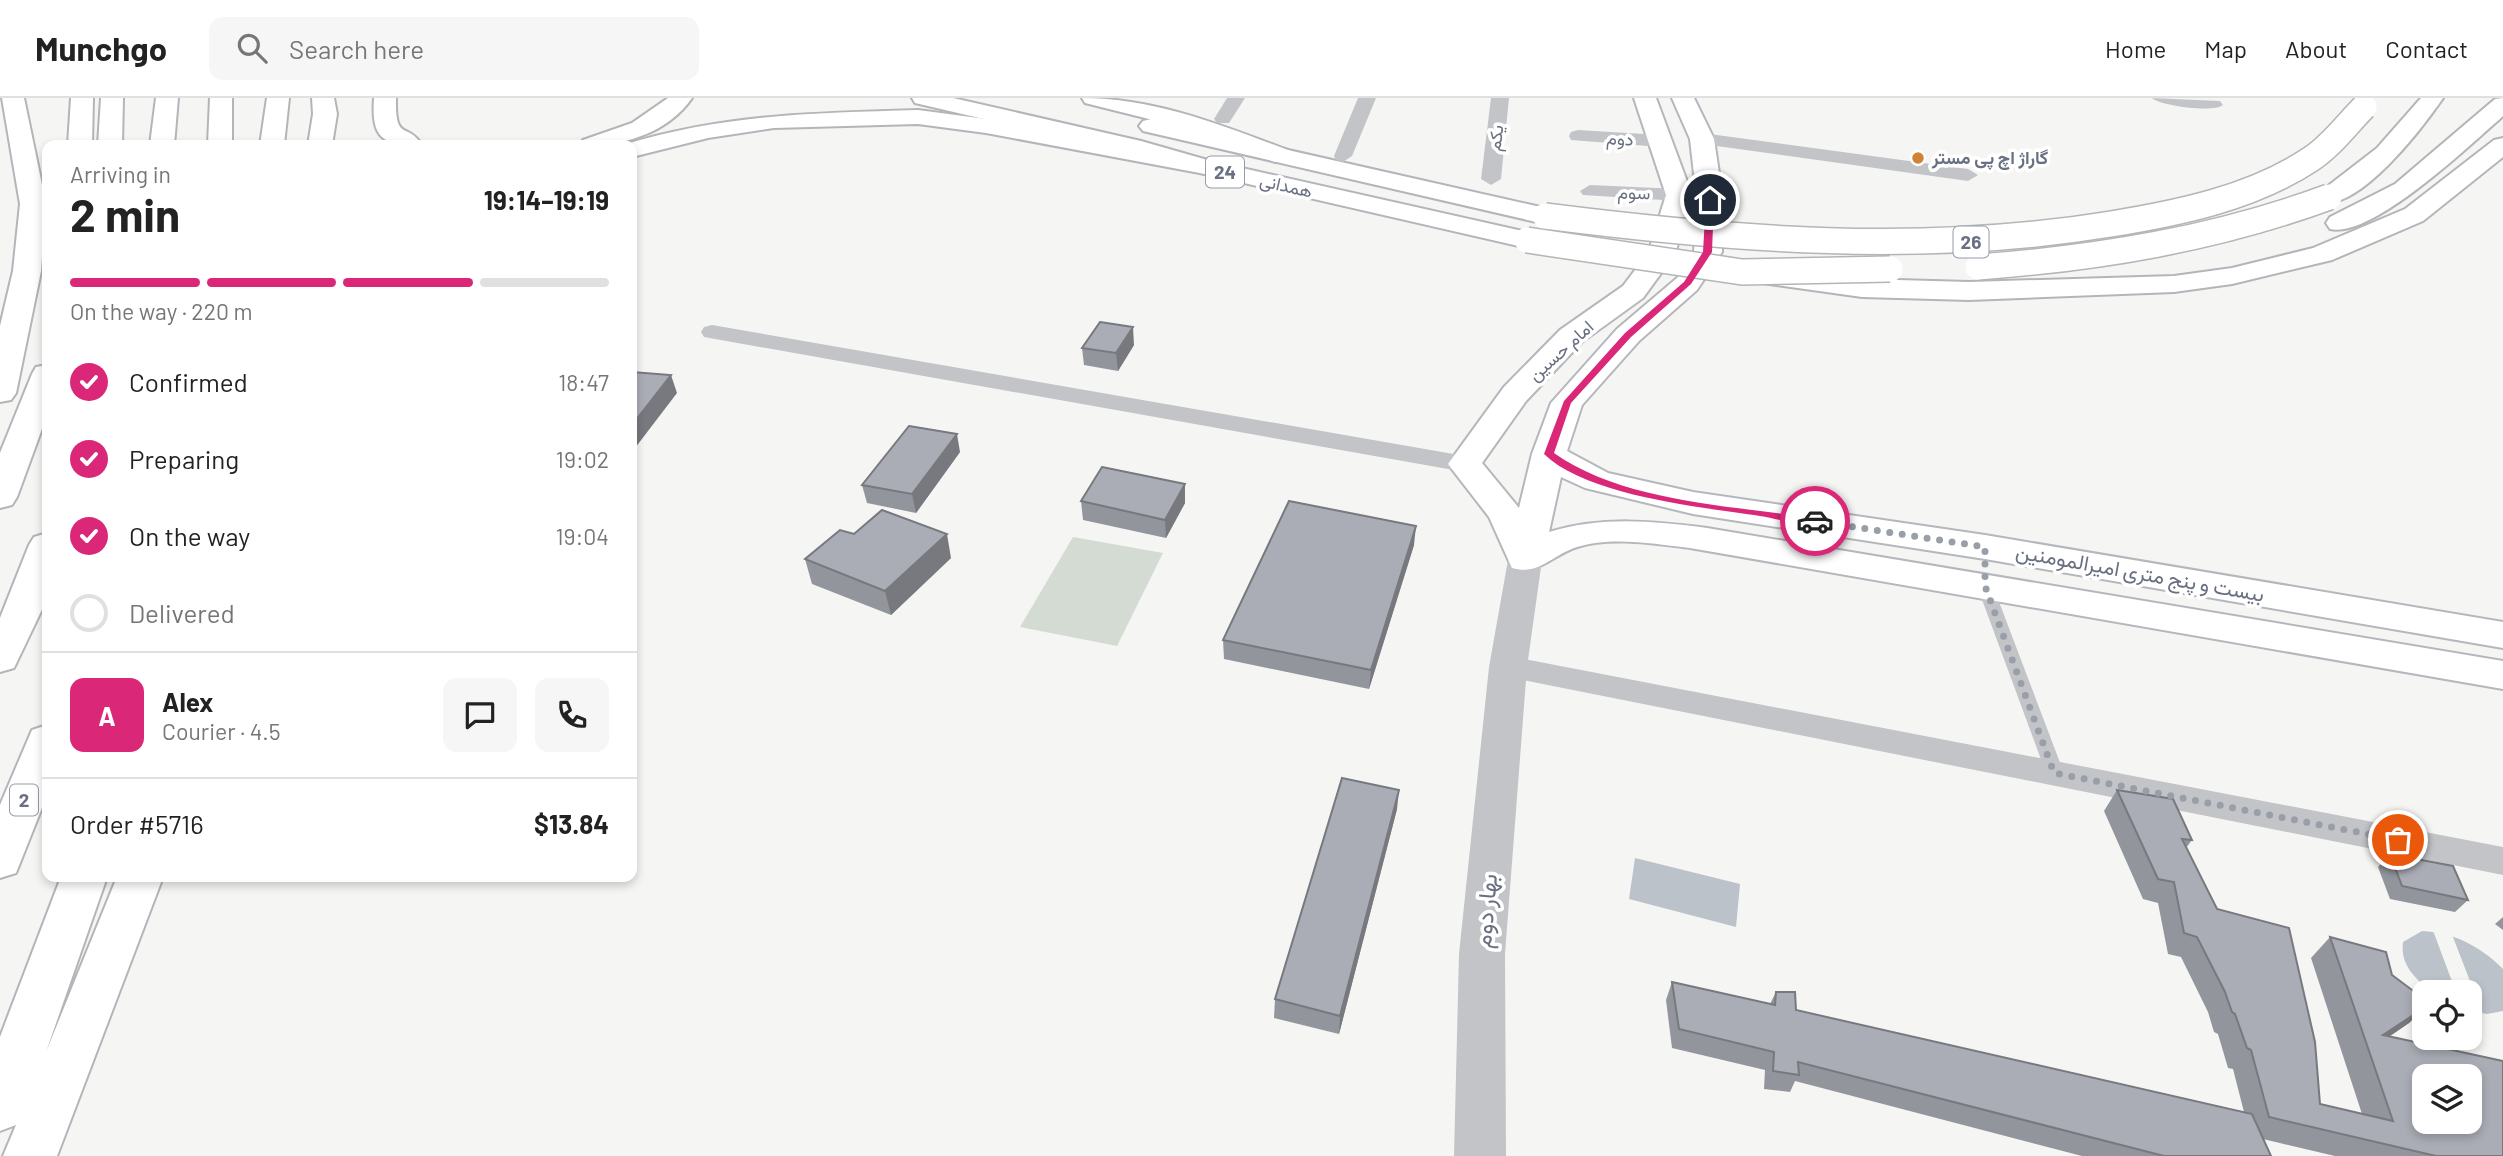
<!DOCTYPE html>
<meta charset="utf-8">
<style>
body{margin:0;font-family:Barlow,Vazirmatn,sans-serif;background:#f6f6f6;color:#222;height:100vh;display:flex;flex-direction:column;font-size:26px;white-space:nowrap}
*{box-sizing:border-box;margin:0}
p{font-size:23px;color:#767676}
.icon{flex:none;width:38px;height:38px;fill:none;stroke:currentColor;stroke-width:2;stroke-linecap:round;stroke-linejoin:round}
.map{position:relative;flex:1;overflow:hidden}
.drawer{position:absolute;left:42px;top:42px;width:595px;height:742px;display:flex;flex-direction:column;background:#fff;border-radius:14px;box-shadow:0 4px 10px #0003}
.drawer>*{flex:none}
.tools{position:absolute;left:2412px;top:882px;display:grid;gap:14px}
.tools a{display:grid;place-items:center;width:70px;height:70px;border-radius:14px;background:#fff;box-shadow:0 4px 10px #0003;font-size:35px}
.pin{position:absolute;display:grid;place-items:center;width:60px;height:60px;color:#fff;margin:-30px;border:4px solid #fff;border-radius:50%;box-shadow:0 2px 7px #0007}
.courier{position:absolute;display:grid;place-items:center;width:70px;height:70px;margin:-35px;border:5px solid #db2777;border-radius:50%;background:#fff;color:#222;box-shadow:0 2px 9px #0007}
.summary em{font-style:normal;font-weight:700}
.summary div{display:flex;flex-direction:column-reverse}
.summary{display:flex;align-items:center;justify-content:space-between;height:119px;padding:0 28px}
h1{font-size:46px;font-weight:700;line-height:52px}
.bar{display:grid;grid-template-columns:repeat(4,1fr);gap:10px 7px;align-content:center;height:84px;padding:0 28px}
.bar i{height:9px;border-radius:5px;background:#e0e0e0}
.bar .active{background:#db2777}
.bar p{grid-column:span 4}
.line{display:flex;align-items:center;gap:18px;padding:0 28px;border-top:2px solid #e0e0e0}
.line div{flex:1}
.round{display:grid;place-items:center;flex:none;width:74px;height:74px;border-radius:14px;background:#f6f6f6}
ol{padding:0 28px;list-style:none}
li{display:flex;align-items:center;gap:21px;height:77px}
li p{margin-inline-start:auto}
li .icon{padding:7px;border-radius:50%;background:#db2777;color:#fff;stroke-width:4}
li:last-child{color:#767676}
li i{width:38px;height:38px;border:4px solid #e0e0e0;border-radius:50%}
header{display:flex;align-items:center;gap:42px;box-sizing:border-box;height:98px;padding:0 35px;background:#fff;border-bottom:2px solid #e0e0e0}
header strong{font-size:33px}
nav{display:flex;gap:38px;margin-inline-start:auto;font-size:24px}
.search{width:490px;height:63px;background:#f6f6f6;display:flex;align-items:center;gap:18px;box-sizing:border-box;padding:0 24px;border-radius:14px;color:#767676;font-size:26px}
.map>svg:first-child{display:block}
.green{fill:#d4dbd3}
.water{fill:#bcc2c9}
.pier{fill:#f5f6f3}
.lines{fill:none;stroke-linecap:round;stroke-linejoin:round}
.secondary-casing{stroke:#b5b7bd;stroke-width:4}
.trunk-casing{stroke:#b3b5b9;stroke-width:4}
.motorway-casing{stroke:#b3b5b9;stroke-width:4}
.service{fill:#c2c4c8;fill-rule:evenodd}
.minor{fill:#c2c4c8;fill-rule:evenodd}
.tertiary{fill:#c2c4c8;fill-rule:evenodd}
.secondary{fill:#fff;fill-rule:evenodd}
.trunk{fill:#fff;fill-rule:evenodd}
.motorway{fill:#fff;fill-rule:evenodd}
.trunk-bridge-casing{stroke:#b3b5b9;stroke-width:28;stroke-linecap:butt}
.trunk-bridge{stroke:#fff;stroke-width:25}
.wall{fill:#92959c}
.shaded-wall{fill:#77797f}
.building{fill:#aaadb5;stroke:#77797f;stroke-width:2;fill-rule:evenodd}
.route{fill:#db2777}
.done{stroke:#999fa9;stroke-width:7;stroke-dasharray:0 12.6}
.poi-dot{fill:#d08239;stroke:#fff;stroke-width:2.5}
.labels{text-anchor:middle;stroke-width:7;stroke-linejoin:round;paint-order:stroke}
.far-street-label{font-size:18px;fill:#687081;stroke:#fff}
.far-poi-label{font-size:18px;font-weight:bold;fill:#687081;stroke:#fff;text-anchor:start}
.shield{fill:#fff;stroke:#959ba7;stroke-width:2}
.shield-label{font-size:19px;font-weight:bold;fill:#687081}
.street-label{font-size:21px;fill:#687081;stroke:#fff}
.near-street-label{font-size:24px;fill:#687081;stroke:#fff}
</style>
<header>
<strong>Munchgo</strong>
<div class="search"><svg class="icon" aria-label="search" viewBox="0 0 24 24"><circle cx="10" cy="10" r="6"/><path d="M15 15l6 6"/></svg>Search here</div>
<nav><a>Home</a><a>Map</a><a>About</a><a>Contact</a></nav>
</header>
<div class="map">
<svg width="2503" height="1058" viewBox="0 0 2503 1058">
<rect width="100%" height="100%" fill="#f5f6f3"/>
<path class="green" d="M1073 439 1163 455 1117 548 1020 529Z"/>
<g class="water">
<path d="M1635 760 1740 786 1736 829 1629 801Z"/>
<path d="M2422 833C2455 835 2480 848 2503 871V913L2487 916 2469 913V894H2431C2415 880 2400 867 2403 844Z"/>
</g>
<path class="pier" d="M2432 830 2451 834 2484 919 2469 916V894H2456Z"/>
<g class="lines">
<g class="secondary-casing">
<path id="secondary" d="M1634 0H1656L1692 97 1675 156 1643 200 1582 244 1526 303 1482 365 1519 410 1532 356 1551 305 1617 231 1677 180 1694 154 1697 102 1690 41 1672 0H1694L1714 41 1723 102 1722 154 1697 192 1639 243 1582 307 1567 353 1608 375 1693 394 1985 437 2503 524V550L1985 461 1693 416 1585 390 1561 379 1549 434C1602 418 1653 423 1707 430L2503 563V591L1690 450C1655 446 1612 438 1577 449 1552 457 1539 478 1512 470L1489 419 1448 366 1504 289 1560 232 1623 188 1648 155 1666 97Z"/>
</g>
<g class="trunk-casing">
<g id="trunk">
<path d="M912 0H953L1141 43 1211 63 1527 134 1537 136 1540 142 1537 148 1527 150 1205 76 1135 56 915 5Z"/>
<path d="M2421 0H2443C2423 29 2359 114 2320 104L2316 99 2320 94 2377 50Z"/>
<path d="M2503 0V18C2471 46 2372 141 2330 131L2326 125 2330 119 2395 86 2495 1Z"/>
<path d="M1151 21 1545 110 1554 112 1558 118 1554 124 1545 126 1143 33 1139 28 1143 23Z"/>
<path d="M2503 40V59L2423 123 2332 162 2232 186 2174 194 1969 202 1862 199 1769 186 1759 184 1755 178 1759 172 1769 170 1862 181 1969 184 2174 178 2232 170 2313 150 2405 111 2494 42Z"/>
</g>
</g>
<g class="motorway-casing">
<g id="motorway">
<path d="M2 0H24L46 106 41 173 16 295 11 302 0 304V228L13 173 20 106Z"/>
<path d="M71 0H93L92 47H68Z"/>
<path d="M101 0H123L122 47H98Z"/>
<path d="M156 0H178L174 47H150Z"/>
<path d="M210 0H232V47H208Z"/>
<path d="M267 0H289L284 47H260Z"/>
<path d="M312 0H334L337 16 332 47H308L313 16Z"/>
<path d="M374 0H396C395 45 407 23 422 47 383 47 371 42 374 0Z"/>
<path d="M668 0H692C667 36 621 49 580 47L583 42 632 25Z"/>
<path d="M1082 0C1156 0 1224 28 1293 54L1296 59 1293 64H1275L1189 31 1085 5Z"/>
<path d="M918 12 986 21 1205 62 1214 64 1217 69 1214 74 1205 76 986 35 918 26 774 30 708 40 632 59V47H623C724 16 814 15 918 12Z"/>
<path d="M47 267V317L17 399 12 407 0 410V355L32 276 36 269Z"/>
<path d="M47 435V501L14 570 0 574V520L29 447 34 439Z"/>
<path d="M47 627V697L16 775 0 780V707L32 632Z"/>
<path d="M61 779H107L46 954 117 779H163L57 1058H3L16 1027 0 1033V939Z"/>
</g>
</g>
<path class="service" d="M1985 483 1993 488 2064 675 2061 680H2049L2046 675 1977 488Z"/>
<g class="minor">
<path d="M1227 0H1245L1229 25H1217L1214 21Z"/>
<path d="M1358 0H1376L1352 58 1343 64 1336 62 1334 58Z"/>
<path d="M1491 0H1509L1501 81 1491 87 1481 81Z"/>
<path d="M2152 0 2220 3 2223 7C2215 15 2160 8 2152 0Z"/>
<path d="M1578 32 1661 37 1670 43 1661 49 1571 42 1569 38 1571 34Z"/>
<path d="M1702 35 1968 71 1978 77 1968 83 1695 45 1693 41 1695 37Z"/>
<path d="M1590 87 1679 91 1689 97 1679 103 1583 97 1580 93Z"/>
<path d="M712 227 1465 358 1474 360 1478 366 1474 372 1465 374 704 239 701 234 704 229Z"/>
<path d="M1508 558 2503 749V777L1497 577 1493 569 1497 561Z"/>
</g>
<path class="tertiary" d="M1525 451 1537 454 1542 462 1527 569 1505 856 1506 1058H1454L1459 856 1489 569 1508 462 1513 454Z"/>
<use href="#secondary" class="secondary"/>
<use href="#trunk" class="trunk"/>
<use href="#motorway" class="motorway"/>
<g class="trunk-bridge-casing">
<g id="trunk-bridge">
<path d="M1545 118C1734 142 1922 157 2111 126 2179 115 2252 100 2311 61 2332 47 2347 26 2364 9"/>
<path d="M1527 142 1742 174 1890 171"/>
<path d="M1978 169C2099 160 2215 141 2329 99"/>
</g>
</g>
<use href="#trunk-bridge" class="trunk-bridge"/>
</g>
<g class="wall">
<path d="M1134 247 1118 273 1084 267 1082 250Z"/>
<path d="M960 354 916 415 867 405 862 387Z"/>
<path d="M1185 386V405L1166 440 1083 422 1081 403Z"/>
<path d="M854 436 951 460 891 517 812 486 805 461Z"/>
<path d="M1414 447 1369 591 1224 561 1223 542Z"/>
<path d="M2117 692 2192 742 2186 750 2320 1006 2362 1016 2311 860 2330 839 2392 877 2424 901V911L2409 925 2390 938 2503 1058H2335L2263 1041 2271 1058H2082L1795 983 1790 994 1764 991 1765 972 1672 950 1666 902 1672 884 1770 906 1776 894 1796 912 2244 1014 2233 971 2228 970 2218 936 2214 934 2208 914 2181 859 2168 856 2158 805 2143 801 2104 713Z"/>
<path d="M1397 711 1339 936 1274 920 1275 901Z"/>
<path d="M2390 756 2468 802 2455 814 2390 801 2378 769Z"/>
<path d="M2503 819V832L2495 826Z"/>
</g>
<g class="shaded-wall">
<path d="M1133 229 1134 247 1118 273 1116 255Z"/>
<path d="M671 277 677 295 632 354V327Z"/>
<path d="M957 336 960 354 916 415 912 396Z"/>
<path d="M1185 386V405L1166 440 1165 422Z"/>
<path d="M1416 428 1414 447 1369 591 1371 572Z"/>
<path d="M947 436 951 460 891 517 885 493Z"/>
<path d="M1399 692 1397 711 1339 936 1340 918Z"/>
<path d="M2424 910V911L2409 925 2368 953 2383 937Z"/>
</g>
<g class="building">
<path d="M1100 224 1133 229 1116 255 1082 250Z"/>
<path d="M632 274 671 277 632 327Z"/>
<path d="M909 328 957 336 912 396 862 387Z"/>
<path d="M1102 369 1185 386 1165 422 1081 403Z"/>
<path d="M1289 403 1416 428 1371 572 1223 542Z"/>
<path d="M882 412 947 436 885 493 805 461 840 432 854 436Z"/>
<path d="M1342 680 1399 692 1340 918 1275 901Z"/>
<path d="M2117 692 2173 701 2192 742 2182 741 2217 811 2289 830 2315 944 2320 1006 2393 1023 2330 839 2386 854 2392 877 2424 901V910L2383 937 2503 963V1058H2436L2269 1019 2251 952 2247 950 2235 916 2232 914 2225 894 2197 839 2184 835 2174 784 2158 781ZM2424 978H2469V1024H2424Z"/>
<path d="M2390 756 2453 768 2468 802 2402 788Z"/>
<path d="M1672 884 1775 907 1776 894H1795L1796 912 2252 1016 2271 1058H2164L1798 964 1799 977 1773 973 1774 954 1679 931Z"/>
</g>
<path class="route" d="M1710 100 1714 102 1712 154 1691 186 1631 239 1571 305 1554 355C1623 404 1733 408 1815 420L1819 421V426C1801 428 1778 421 1760 418 1701 409 1587 398 1544 356L1564 303 1625 235 1684 184 1703 154 1706 102Z"/>
<g class="lines">
<path class="done" d="M1815 423 1985 449V488L2054 675 2398 742"/>
</g>
<circle class="poi-dot" cx="1918" cy="60" r="7"/>
<g class="labels">
<g class="far-street-label">
<text transform="translate(1496 40) rotate(-83)" y="6">یکم</text>
<text transform="translate(1620 41) rotate(4)" y="6">دوم</text>
<text transform="translate(1286 88) rotate(13)" y="6">همدانی</text>
<text transform="translate(1634 95) rotate(2)" y="6">سوم</text>
<text transform="translate(1561 253) rotate(-42)" y="6">امام حسین</text>
</g>
<g class="far-poi-label">
<text x="1932" y="66">گاراژ اچ پی مستر</text>
</g>
<g class="shield">
<rect x="1206" y="58.5" width="38" height="31" rx="5"/>
<rect x="1953.5" y="128.5" width="35" height="31" rx="5"/>
<rect x="10" y="686.5" width="28" height="31" rx="5"/>
</g>
<g class="shield-label">
<text x="1225" y="81">24</text>
<text x="1971" y="151">26</text>
<text x="24" y="709">2</text>
</g>
<g class="street-label">
<text transform="translate(2140 475) rotate(10)" y="7">بیست و پنج متری امیرالمومنین</text>
</g>
<g class="near-street-label">
<text transform="translate(1486 813) rotate(-85)" y="8">بهار دوم</text>
</g>
</g>
</svg>
<div class="tools">
<a><svg class="icon" aria-label="locate" viewBox="0 0 24 24"><circle cx="12" cy="12" r="6"/><path d="M12 2v4M12 18v4M2 12h4M18 12h4"/></svg></a>
<a><svg class="icon" aria-label="layers" viewBox="0 0 24 24"><path d="M12 4l9 5-9 5-9-5zM3 14l9 5 9-5"/></svg></a>
</div>
<div class="pin" style="left:2398px;top:742px;background:#ea580c"><svg class="icon" aria-label="bag" viewBox="0 0 24 24"><path d="M5 8h14l-1 12H6zM9 8a3 3 0 0 1 6 0"/></svg></div>
<div class="pin" style="left:1710px;top:102px;background:#1f2937"><svg class="icon" aria-label="home" viewBox="0 0 24 24"><path d="M3 11l9-7 9 7M6 9v11h12V9"/></svg></div>
<div class="courier" style="left:1815px;top:423px"><svg class="icon" aria-label="car" viewBox="0 0 24 24"><path d="M5 17H2v-5l4-1 3-4h7l3 4 3 1v5h-3M9 17h6M6 11h13"/><circle cx="7" cy="17" r="2"/><circle cx="17" cy="17" r="2"/></svg></div>
<section class="drawer">
<div class="summary"><div><h1>2 min</h1><p>Arriving in</p></div><em>19:14–19:19</em></div>
<div class="bar"><i class="active"></i><i class="active"></i><i class="active"></i><i></i><p>On the way · 220 m</p></div>
<ol>
<li><svg class="icon" aria-label="check" viewBox="0 0 24 24"><path d="M5 12l5 5 9-10"/></svg>Confirmed<p>18:47</p></li>
<li><svg class="icon" aria-label="check" viewBox="0 0 24 24"><path d="M5 12l5 5 9-10"/></svg>Preparing<p>19:02</p></li>
<li><svg class="icon" aria-label="check" viewBox="0 0 24 24"><path d="M5 12l5 5 9-10"/></svg>On the way<p>19:04</p></li>
<li><i></i>Delivered</li>
</ol>
<div class="line" style="height:126px"><b class="round" style="background:#db2777;color:#fff">A</b><div><b>Alex</b><p>Courier · 4.5</p></div><a class="round"><svg class="icon" aria-label="chat" viewBox="0 0 24 24"><path d="M4 5h16v11H9l-5 4z"/></svg></a><a class="round"><svg class="icon" aria-label="phone" viewBox="0 0 24 24"><path d="M5 4h4l2 5-3 2q2 4 5 5l2-3 5 2v4C11 20 4 13 5 4z"/></svg></a></div>
<div class="line" style="height:91px"><div>Order #5716</div><b>$13.84</b></div>
</section>
</div>
